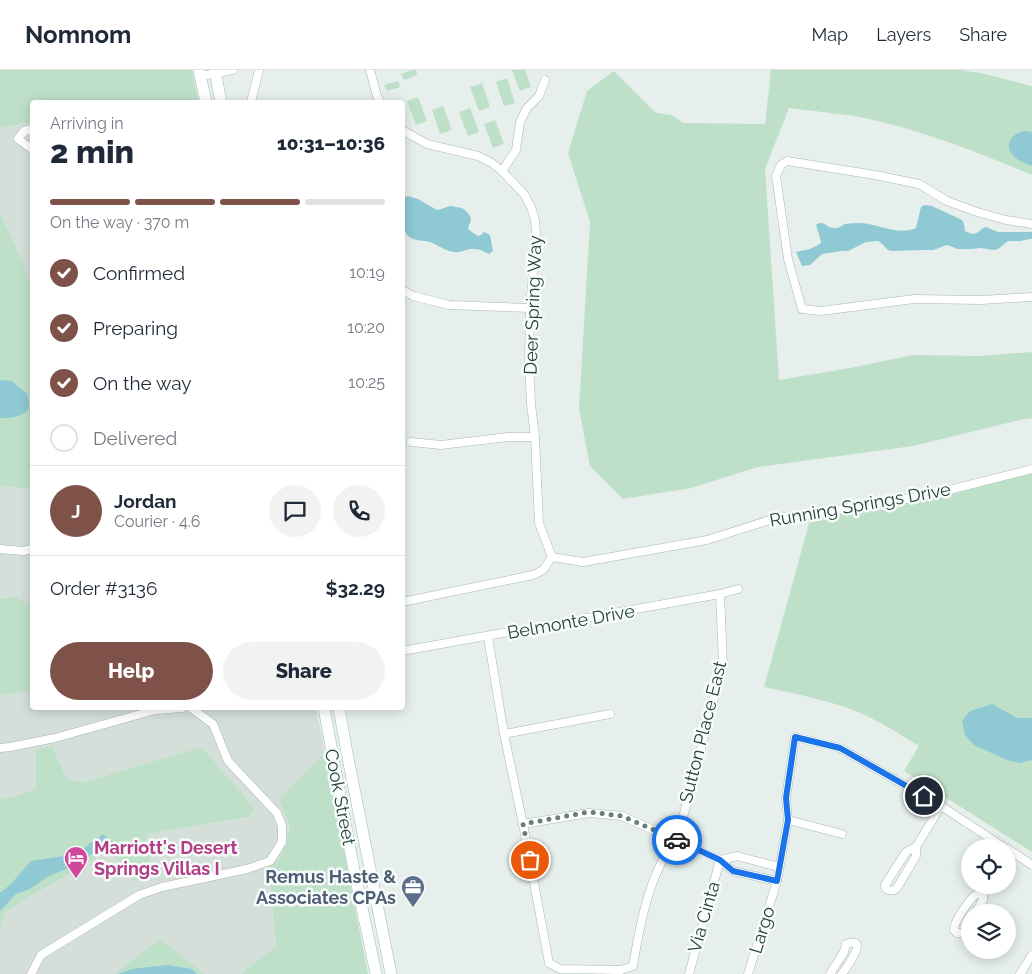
<!DOCTYPE html>
<meta charset="utf-8">
<style>
body{margin:0;font-family:Raleway,sans-serif;background:#f2f2f3;color:#1f2937;height:100vh;display:flex;flex-direction:column;font-size:19px;white-space:nowrap}
*{box-sizing:border-box;margin:0}
p{font-size:16px;color:#747a83}
.icon{flex:none;width:28px;height:28px;fill:none;stroke:currentColor;stroke-width:2;stroke-linecap:round;stroke-linejoin:round}
.map{position:relative;flex:1;overflow:hidden}
.panel{position:absolute;left:30px;top:30px;width:375px;height:610px;display:flex;flex-direction:column;background:#fff;border-radius:5px;box-shadow:0 2px 12px #0003}
.panel>*{flex:none}
.controls{position:absolute;left:961px;top:769px;display:grid;gap:10px}
.controls a{display:grid;place-items:center;width:55px;height:55px;border-radius:50%;background:#fff;box-shadow:0 2px 12px #0003;font-size:25px}
.pin{position:absolute;display:grid;place-items:center;width:42px;height:42px;color:#fff;margin:-21px;border:2px solid #fff;border-radius:50%;box-shadow:0 1px 5px #0007}
.courier{position:absolute;display:grid;place-items:center;width:50px;height:50px;margin:-25px;border:4px solid #1a73e8;border-radius:50%;background:#fff;color:#222;box-shadow:0 1px 6px #0007}
.overview em{font-style:normal;font-weight:800}
.overview div{display:flex;flex-direction:column-reverse}
.overview{display:flex;align-items:center;justify-content:space-between;height:85px;padding:0 20px}
h1{font-size:32px;font-weight:800;line-height:38px}
.bar{display:grid;grid-template-columns:repeat(4,1fr);gap:8px 5px;align-content:center;height:60px;padding:0 20px}
.bar i{height:6px;border-radius:4px;background:#e0e1e3}
.bar .current{background:#7f5249}
.bar p{grid-column:span 4}
.line{display:flex;align-items:center;gap:12px;padding:0 20px;border-top:1px solid #e0e1e3}
.line div{flex:1}
.round{display:grid;place-items:center;flex:none;width:52px;height:52px;border-radius:26px;background:#f2f2f3}
ol{padding:0 20px;list-style:none}
li{display:flex;align-items:center;gap:15px;height:55px}
li p{margin-inline-start:auto}
li .icon{padding:5px;border-radius:50%;background:#7f5249;color:#fff;stroke-width:4}
li:last-child{color:#747a83}
li i{width:28px;height:28px;border:2px solid #e0e1e3;border-radius:50%}
.action{display:flex;gap:10px;margin-top:auto;padding:10px 20px}
.action a{flex:1;height:58px;border-radius:30px;background:#7f5249;color:#fff;font-size:20px;font-weight:800;line-height:58px;text-align:center}
.action a+a{background:#f2f2f3;color:#1f2937}
header{display:flex;align-items:center;gap:30px;box-sizing:border-box;height:70px;padding:0 25px;background:#fff;border-bottom:1px solid #e0e1e3}
header strong{font-size:24px}
nav{display:flex;gap:28px;margin-inline-start:auto;font-size:18px}
.map>svg:first-child{display:block}
.built{fill:#d4dfda}
.green{fill:#bfe0c8}
.water{fill:#8ec9d4}
.lines{fill:none;stroke-linecap:round;stroke-linejoin:round}
.street-casing{stroke:#a8b8b2;stroke-width:9}
.secondary-casing{stroke:#a4bbb3;stroke-width:12}
.street{stroke:#fff;stroke-width:8}
.secondary{stroke:#fff;stroke-width:11}
.done{stroke:#687f78;stroke-width:5;stroke-dasharray:0 9}
.route{stroke:#1a73e8;stroke-width:6}
.labels{text-anchor:middle;stroke-width:5;stroke-linejoin:round;paint-order:stroke}
.street-label{font-size:18px;fill:#24423a;stroke:#f7fbf9}
.hotel-label{font-size:18px;font-weight:bold;fill:#b23c85;stroke:#f7fbf9;text-anchor:start}
.service-label{font-size:18px;font-weight:bold;fill:#4e5e75;stroke:#f7fbf9;text-anchor:end}
</style>
<header>
<strong>Nomnom</strong>
<nav><a>Map</a><a>Layers</a><a>Share</a></nav>
</header>
<div class="map">
<svg width="1032" height="904" viewBox="0 0 1032 904">
<rect width="100%" height="100%" fill="#e6efeb"/>
<g class="built">
<path d="M32 52V224L24 194 0 143V58Z"/>
<path d="M0 416 32 419V536L15 526 0 529Z"/>
<path d="M32 620V638H316L325 682 279 730 290 756 280 788 268 797 276 877 241 904H205L160 869 114 904H0V860L5 842 110 779 152 805 145 764 249 747 255 739 216 693 201 677 84 712 67 709 52 676 36 679V718L16 726 0 728V626Z"/>
</g>
<g class="green">
<path d="M0 0H192L199 32H32V52L0 58Z"/>
<path d="M412 0H416L417 5 404 10 401 4Z"/>
<path d="M512 0H525L531 17 520 21Z"/>
<path d="M771 0H959L981 3 1032 16V105C978 82 923 61 865 48 841 43 815 42 789 38L765 99 779 310 850 298 913 285 980 286 1032 282V348L1024 349 913 376 758 397 691 418 623 429 590 396 579 339 590 152 568 83 587 21 614 1 656 43 672 45 683 53 765 54Z"/>
<path d="M507 8 515 33 504 36 496 12Z"/>
<path d="M398 11 400 17 387 21 384 15Z"/>
<path d="M482 13 490 37 479 41 470 17Z"/>
<path d="M418 27 427 51 416 55 407 31Z"/>
<path d="M443 36 452 60 440 64 432 40Z"/>
<path d="M470 38 479 62 468 66 459 42Z"/>
<path d="M495 50 504 74 493 78 484 54Z"/>
<path d="M0 143 24 194 32 224V419L0 416Z"/>
<path d="M1032 402V782L904 701 919 676C899 664 880 651 858 642 828 630 796 624 764 617L811 446 908 433Z"/>
<path d="M15 526 32 536V620L0 626V529Z"/>
<path d="M52 676 67 709 84 712 201 677 216 693 255 739 249 747 146 764 152 804 134 811 110 779 5 842 0 860V728L16 726 36 718V679Z"/>
<path d="M325 682 368 904H241L276 876 268 797 280 788 290 757 279 730Z"/>
<path d="M160 869 205 904H114Z"/>
</g>
<g class="water">
<path d="M1024 61 1032 62V96C1028 94 1024 93 1020 91 1004 82 1005 66 1024 61Z"/>
<path d="M408 126 418 129 437 140 441 139 450 136 462 138 466 141 470 146 471 150 468 158 469 160 478 166 481 165 484 162 490 165 493 181 489 184C483 181 477 178 470 179 465 180 460 183 455 182 444 181 439 175 430 172 424 170 416 171 411 168 399 161 402 139 403 128Z"/>
<path d="M924 135 932 136 962 150 964 154 965 161C978 168 977 160 986 157L998 162H1032V169H1029L1021 171H1008L998 179 993 180 981 178 972 179H958L947 175 933 180H924L892 181 888 180 880 172 877 171 866 172 848 181H841L822 184 810 195 802 196 796 182 810 179 820 174 821 171 816 155C824 149 826 158 834 158 838 159 841 156 845 154 850 153 856 153 861 153 878 154 900 166 916 158L921 137Z"/>
<path d="M0 310 12 311 27 324 29 332 28 340C18 348 12 348 0 348Z"/>
<path d="M992 634 1017 648H1032V690L1020 693 1007 690 974 675 965 665 962 651 970 641Z"/>
<path d="M103 764C111 772 114 773 126 773L123 780 115 779 103 780 92 784 66 799 47 807 30 819 16 824 0 841V823L11 814 31 791 69 785 80 781Z"/>
<path d="M168 895 192 899 197 904H118L132 899Z"/>
</g>
<g class="lines">
<g class="street-casing">
<g id="street">
<path d="M370 0 377 26 380 32"/>
<path d="M201 6 233 0"/>
<path d="M251 32 259 0"/>
<path d="M32 59 24 61 18 69 32 79"/>
<path d="M402 60 427 74 478 86 492 93 502 101 524 124 531 137 535 150 536 165 530 238 529 293 531 334 535 367 539 453 552 487"/>
<path d="M502 101 516 80 520 52 527 38 539 26 545 10"/>
<path d="M1032 154 1006 150 977 142 947 131 919 114 875 105 787 91 781 95 776 106 788 189 802 239 821 241 914 229 981 230 1032 227"/>
<path d="M402 220 413 226 449 235 530 238"/>
<path d="M411 372 441 375 508 367H535"/>
<path d="M0 479 23 481 32 479"/>
<path d="M402 532 533 505 543 500 552 487 583 492 707 470 776 448 878 434 933 424 1032 399"/>
<path d="M488 567 504 664 523 754 549 893 560 899 621 900 633 896C639 860 646 822 663 789 666 783 672 776 677 770L723 594 720 524"/>
<path d="M402 581 720 524 738 519"/>
<path d="M504 664 610 644"/>
<path d="M0 678 10 677 55 668 155 640 182 638"/>
<path d="M788 750 842 764"/>
<path d="M523 754 589 743 622 746 720 790 689 904"/>
<path d="M916 777V786L897 818C894 821 890 821 886 819L885 815 906 782 916 777 941 736"/>
<path d="M1008 779 1032 795"/>
<path d="M777 811 733 801 720 790 737 786 779 797"/>
<path d="M976 842 983 830V821"/>
<path d="M970 853C967 859 965 864 957 863L954 860C954 852 966 835 972 828 977 823 982 822 987 815"/>
<path d="M31 904 41 885 139 825 162 817 247 799 270 791 282 772V756L277 743 228 691 213 654 191 638"/>
<path d="M748 904 777 811 788 750 786 728 795 667 840 678 941 736 1005 778"/>
<path d="M830 904 844 882 846 874C871 865 846 898 842 904"/>
<path d="M1020 904 1032 885"/>
</g>
</g>
<g class="secondary-casing">
<g id="secondary">
<path d="M199 0 206 32"/>
<path d="M215 0 221 32"/>
<path d="M324 638 353 795 376 904"/>
<path d="M339 638 347 683 391 904"/>
</g>
</g>
<use href="#street" class="street"/>
<use href="#secondary" class="secondary"/>
</g>
<g class="lines">
<path class="done" d="M530 790 523 754 589 742 622 746 677 770"/>
<path class="route" d="M677 770 720 790 733 801 777 811 788 750 786 728 795 667 840 678 924 726"/>
</g>
<defs>
<g id="hotel-pin" transform="scale(1.25)"><path d="M0 17L-7.5 6A9.5 9.5 0 1 1 7.5 6Z" fill="#d1479c" stroke="#f7fbf9"/><path d="M-6-4.5h1.5V1H6V5H4.5V3h-9V5H-6ZM-4 0a1.8 1.8 0 1 1 3.6 0ZM.5 0V-2.5h3Q6-2.5 6 0Z" fill="#fff"/></g>
<g id="office-pin" transform="scale(1.25)"><path d="M0 17L-7.5 6A9.5 9.5 0 1 1 7.5 6Z" fill="#5c6f8a" stroke="#f7fbf9"/><path d="M-6-3h4V-5.5h4V-3h4V5H-6ZM-1-4.5V-3h2v-1.5ZM-6 0V1H6V0Z" fill="#fff"/></g>
</defs>
<g fill-rule="evenodd">
<use href="#hotel-pin" x="76" y="788"/>
<use href="#office-pin" x="413" y="817"/>
</g>
<g class="labels">
<g class="street-label">
<text transform="translate(533 235) rotate(-88)" y="6">Deer Spring Way</text>
<text transform="translate(860 435) rotate(-10)" y="6">Running Springs Drive</text>
<text transform="translate(571 552) rotate(-10)" y="6">Belmonte Drive</text>
<text transform="translate(703 662) rotate(-76)" y="6">Sutton Place East</text>
<text transform="translate(340 727) rotate(79)" y="6">Cook Street</text>
<text transform="translate(704 847) rotate(-74)" y="6">Via Cinta</text>
<text transform="translate(762 860) rotate(-73)" y="6">Largo</text>
</g>
<g class="hotel-label">
<text x="94" y="784">Marriott's Desert<tspan x="94" dy="21">Springs Villas I</tspan></text>
</g>
<g class="service-label">
<text x="396" y="813">Remus Haste &amp;<tspan x="396" dy="21">Associates CPAs</tspan></text>
</g>
</g>
</svg>
<div class="controls">
<a><svg class="icon" aria-label="locate" viewBox="0 0 24 24"><circle cx="12" cy="12" r="6"/><path d="M12 2v4M12 18v4M2 12h4M18 12h4"/></svg></a>
<a><svg class="icon" aria-label="layers" viewBox="0 0 24 24"><path d="M12 4l9 5-9 5-9-5zM3 14l9 5 9-5"/></svg></a>
</div>
<div class="pin" style="left:530px;top:790px;background:#ea580c"><svg class="icon" aria-label="bag" viewBox="0 0 24 24"><path d="M5 8h14l-1 12H6zM9 8a3 3 0 0 1 6 0"/></svg></div>
<div class="pin" style="left:924px;top:726px;background:#1f2937"><svg class="icon" aria-label="home" viewBox="0 0 24 24"><path d="M3 11l9-7 9 7M6 9v11h12V9"/></svg></div>
<div class="courier" style="left:677px;top:770px"><svg class="icon" aria-label="car" viewBox="0 0 24 24"><path d="M5 17H2v-5l4-1 3-4h7l3 4 3 1v5h-3M9 17h6M6 11h13"/><circle cx="7" cy="17" r="2"/><circle cx="17" cy="17" r="2"/></svg></div>
<section class="panel">
<div class="overview"><div><h1>2 min</h1><p>Arriving in</p></div><em>10:31–10:36</em></div>
<div class="bar"><i class="current"></i><i class="current"></i><i class="current"></i><i></i><p>On the way · 370 m</p></div>
<ol>
<li><svg class="icon" aria-label="check" viewBox="0 0 24 24"><path d="M5 12l5 5 9-10"/></svg>Confirmed<p>10:19</p></li>
<li><svg class="icon" aria-label="check" viewBox="0 0 24 24"><path d="M5 12l5 5 9-10"/></svg>Preparing<p>10:20</p></li>
<li><svg class="icon" aria-label="check" viewBox="0 0 24 24"><path d="M5 12l5 5 9-10"/></svg>On the way<p>10:25</p></li>
<li><i></i>Delivered</li>
</ol>
<div class="line" style="height:90px"><b class="round" style="background:#7f5249;color:#fff">J</b><div><b>Jordan</b><p>Courier · 4.6</p></div><a class="round"><svg class="icon" aria-label="chat" viewBox="0 0 24 24"><path d="M4 5h16v11H9l-5 4z"/></svg></a><a class="round"><svg class="icon" aria-label="phone" viewBox="0 0 24 24"><path d="M5 4h4l2 5-3 2q2 4 5 5l2-3 5 2v4C11 20 4 13 5 4z"/></svg></a></div>
<div class="line" style="height:65px"><div>Order #3136</div><b>$32.29</b></div>
<div class="action"><a>Help</a><a>Share</a></div>
</section>
</div>
